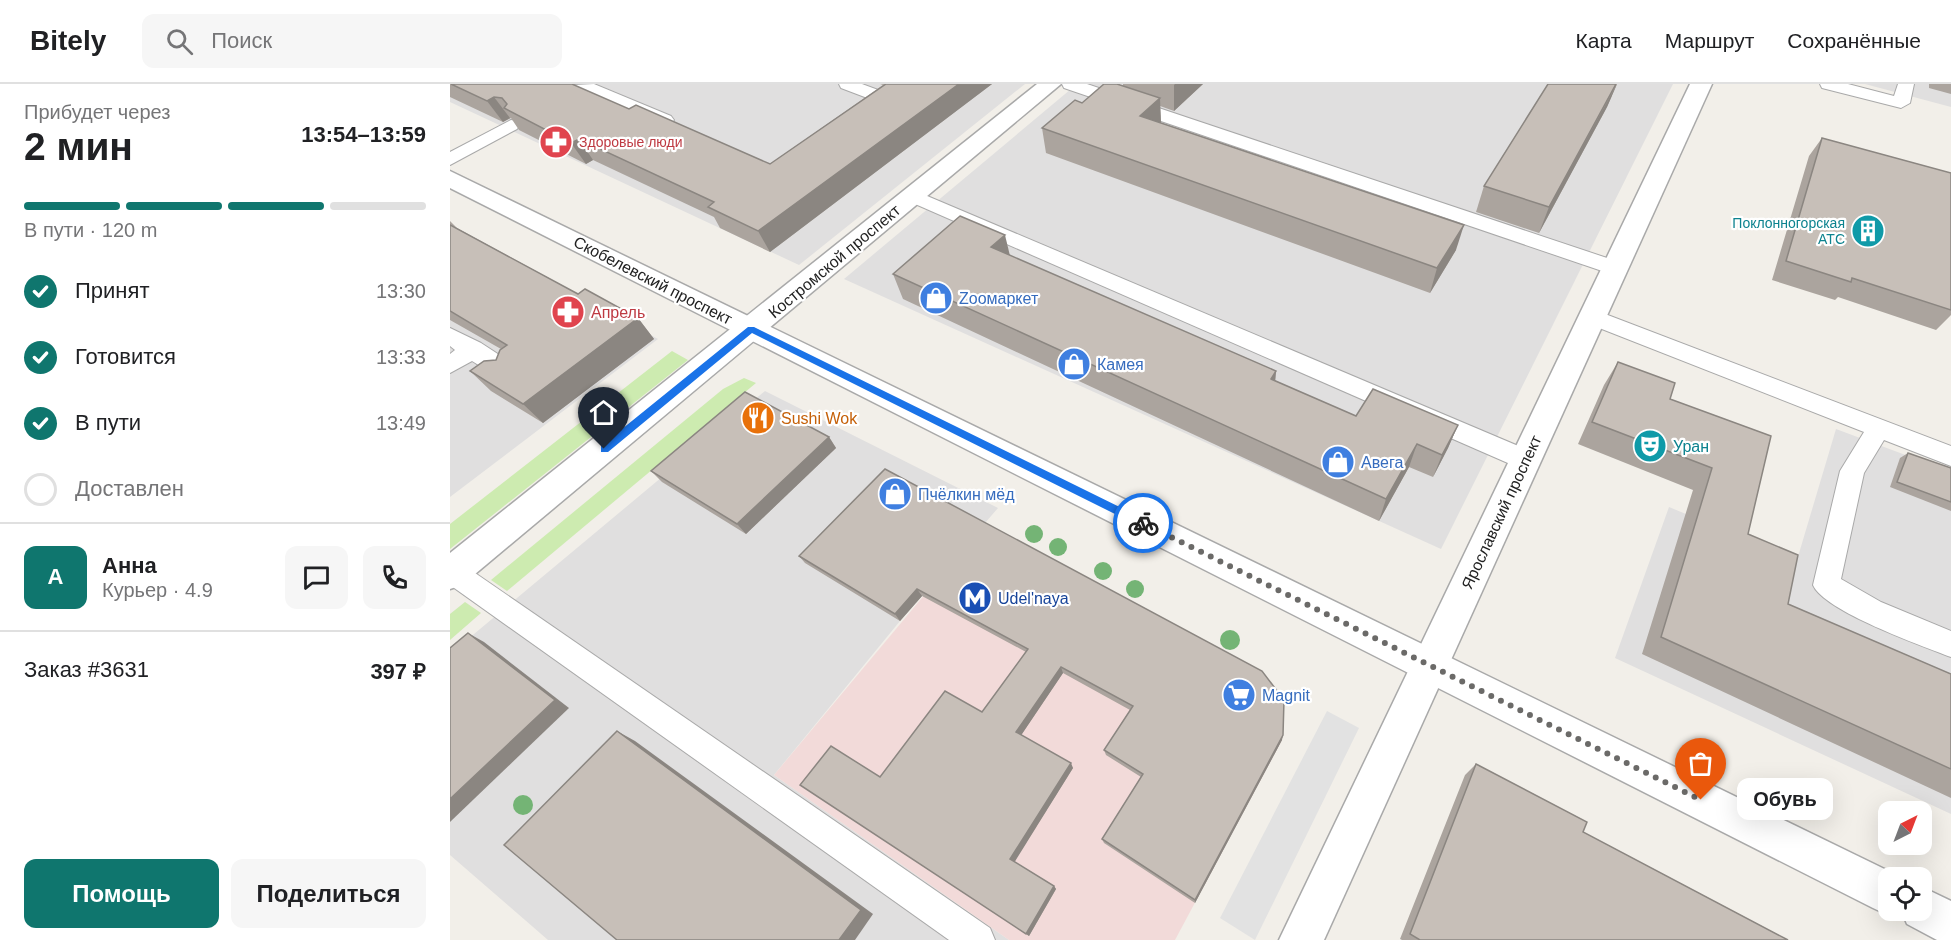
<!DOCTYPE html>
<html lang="ru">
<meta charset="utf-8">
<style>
body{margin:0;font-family:Helvetica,sans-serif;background:#f6f6f6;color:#202124;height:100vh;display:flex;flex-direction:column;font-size:22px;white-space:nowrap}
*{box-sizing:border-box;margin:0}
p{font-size:20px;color:#757577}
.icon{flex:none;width:33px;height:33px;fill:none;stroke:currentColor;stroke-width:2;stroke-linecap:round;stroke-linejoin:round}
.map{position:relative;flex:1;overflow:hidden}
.details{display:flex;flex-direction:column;background:#fff;width:450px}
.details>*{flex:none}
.needle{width:39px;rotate:42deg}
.controls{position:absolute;left:1428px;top:717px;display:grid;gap:12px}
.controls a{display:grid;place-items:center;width:54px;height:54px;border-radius:12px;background:#fff;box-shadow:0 6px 24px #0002;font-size:30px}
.pin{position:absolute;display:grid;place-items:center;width:51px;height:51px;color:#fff;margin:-62px -26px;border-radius:50% 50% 50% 0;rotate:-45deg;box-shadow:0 0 6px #0007}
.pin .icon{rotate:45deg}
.courier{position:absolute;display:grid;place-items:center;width:60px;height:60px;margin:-30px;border:4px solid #1a73e8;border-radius:50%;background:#fff;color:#222;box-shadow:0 2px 8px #0007}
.bubble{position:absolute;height:42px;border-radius:12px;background:#fff;box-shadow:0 6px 24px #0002;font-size:20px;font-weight:700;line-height:42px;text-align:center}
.head em{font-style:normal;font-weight:700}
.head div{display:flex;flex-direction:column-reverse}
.head{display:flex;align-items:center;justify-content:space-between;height:102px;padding:0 24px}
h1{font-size:39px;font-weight:700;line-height:45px}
.bar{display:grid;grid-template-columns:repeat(4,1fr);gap:9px 6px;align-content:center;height:72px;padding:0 24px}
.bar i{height:8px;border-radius:4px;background:#e0e0e0}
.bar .on{background:#0f766e}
.bar p{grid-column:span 4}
.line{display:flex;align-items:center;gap:15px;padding:0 24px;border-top:2px solid #e0e0e0}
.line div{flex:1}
.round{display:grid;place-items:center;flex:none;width:63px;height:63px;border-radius:12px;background:#f6f6f6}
ol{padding:0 24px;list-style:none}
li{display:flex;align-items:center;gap:18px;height:66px}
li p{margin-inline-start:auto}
li .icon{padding:6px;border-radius:50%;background:#0f766e;color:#fff;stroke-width:4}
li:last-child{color:#757577}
li i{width:33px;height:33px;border:3px solid #e0e0e0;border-radius:50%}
.cta{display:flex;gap:12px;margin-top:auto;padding:12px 24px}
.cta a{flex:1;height:69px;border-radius:12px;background:#0f766e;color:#fff;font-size:24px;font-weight:700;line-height:69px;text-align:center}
.cta a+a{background:#f6f6f6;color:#202124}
header{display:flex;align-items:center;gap:36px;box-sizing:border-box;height:84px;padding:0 30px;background:#fff;border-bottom:2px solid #e0e0e0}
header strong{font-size:28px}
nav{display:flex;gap:33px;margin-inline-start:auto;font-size:21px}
.search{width:420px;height:54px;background:#f6f6f6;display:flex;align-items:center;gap:15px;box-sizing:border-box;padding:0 21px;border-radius:12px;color:#757577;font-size:22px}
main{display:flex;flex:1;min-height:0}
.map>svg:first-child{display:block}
.residential{fill:#e0dfdf}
.commercial{fill:#f2dad9}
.grass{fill:#cdebb0}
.parking{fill:#e2e2e2}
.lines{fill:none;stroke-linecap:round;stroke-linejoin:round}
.service-casing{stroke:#a9a9a9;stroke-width:2}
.minor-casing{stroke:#a9a9a9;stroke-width:3}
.tertiary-casing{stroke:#a9a9a9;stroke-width:3}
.service{fill:#fff;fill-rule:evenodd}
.minor{fill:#fff;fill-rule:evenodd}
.tertiary{fill:#fff;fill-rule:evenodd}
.tree{fill:#74b475}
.wall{fill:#aba49e}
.shaded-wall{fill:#8b8681}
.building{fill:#c7bfb8;stroke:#8b8681;stroke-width:1.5}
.route{fill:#1a73e8}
.done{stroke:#6b6a68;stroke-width:6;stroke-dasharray:0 10.8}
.labels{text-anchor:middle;stroke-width:4.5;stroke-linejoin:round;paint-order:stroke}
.far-health-label{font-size:14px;fill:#be3a42;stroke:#fff;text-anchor:start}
.far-culture-label{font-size:14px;fill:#0d838f;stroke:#fff;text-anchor:end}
.street-label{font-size:16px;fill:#222;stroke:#fff}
.shop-label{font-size:16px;fill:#366cbe;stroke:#fff;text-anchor:start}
.health-label{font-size:16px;fill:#be3a42;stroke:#fff;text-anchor:start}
.food-label{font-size:16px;fill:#c56008;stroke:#fff;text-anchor:start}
.culture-label{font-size:16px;fill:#0d838f;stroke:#fff;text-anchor:start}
.transit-label{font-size:16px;fill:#164399;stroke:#fff;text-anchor:start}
</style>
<header>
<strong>Bitely</strong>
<div class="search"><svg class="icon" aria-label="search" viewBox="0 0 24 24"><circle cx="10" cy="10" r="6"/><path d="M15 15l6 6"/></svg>Поиск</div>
<nav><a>Карта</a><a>Маршрут</a><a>Сохранённые</a></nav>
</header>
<main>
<section class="details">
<div class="head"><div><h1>2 мин</h1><p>Прибудет через</p></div><em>13:54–13:59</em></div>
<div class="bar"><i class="on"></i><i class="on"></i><i class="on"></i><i></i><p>В пути · 120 m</p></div>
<ol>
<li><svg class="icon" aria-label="check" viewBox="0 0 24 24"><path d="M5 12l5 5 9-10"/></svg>Принят<p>13:30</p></li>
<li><svg class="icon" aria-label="check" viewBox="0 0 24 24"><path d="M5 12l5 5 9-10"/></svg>Готовится<p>13:33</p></li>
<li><svg class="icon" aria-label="check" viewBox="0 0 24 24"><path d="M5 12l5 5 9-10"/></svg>В пути<p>13:49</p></li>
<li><i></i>Доставлен</li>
</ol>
<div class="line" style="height:108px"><b class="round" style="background:#0f766e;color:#fff">А</b><div><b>Анна</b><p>Курьер · 4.9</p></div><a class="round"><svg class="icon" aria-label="chat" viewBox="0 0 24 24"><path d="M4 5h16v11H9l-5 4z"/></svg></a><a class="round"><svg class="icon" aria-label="phone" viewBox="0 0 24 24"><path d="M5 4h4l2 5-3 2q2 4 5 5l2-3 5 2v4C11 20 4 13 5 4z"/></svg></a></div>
<div class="line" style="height:78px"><div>Заказ #3631</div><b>397 ₽</b></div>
<div class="cta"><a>Помощь</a><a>Поделиться</a></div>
</section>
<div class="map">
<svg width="1501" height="856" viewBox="0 0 1501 856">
<rect width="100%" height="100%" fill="#f2efe9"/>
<g class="residential">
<path d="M0 0H575L349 181 0 18Z"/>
<path d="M627 0H1223L991 465 394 195Z"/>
<path d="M1415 0H1501V23Z"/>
<path d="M0 143 208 255 0 413Z"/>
<path d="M315 307 548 424 450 537 324 691 559 856H98L0 771V570Z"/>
<path d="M1386 345 1501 388V730L1165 574 1219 423 1347 476Z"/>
</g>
<path class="commercial" d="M532 442 832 656 725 856H559L324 691Z"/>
<g class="grass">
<path d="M222 267 238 276 0 465V440Z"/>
<path d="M294 294 306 299 57 507 41 496 273 305Z"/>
<path d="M15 518 31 529 0 556V530Z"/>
</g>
<path class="parking" d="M877 627 909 644 805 856 770 834Z"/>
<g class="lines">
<g class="service-casing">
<g id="service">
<path d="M144 0 221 32 224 36 221 40H209L126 5 124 1Z"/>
<path d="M389 0H412L439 10 442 14 421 30H409L406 26 420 15 391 4Z"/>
<path d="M612 0H637L1172 179 1175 184 1172 189H1158L614 4Z"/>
<path d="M1370 0H1398L1444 12 1448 0H1464L1460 19 1451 24 1372 4Z"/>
<path d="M61 36 67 37 70 41 67 45 0 81V68Z"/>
<path d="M463 106 1085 369 1088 376 1085 383 1076 386 1067 383 456 116 453 112 456 108Z"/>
<path d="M1142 225 1501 362V382L1434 356 1414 389 1391 495 1431 518 1501 547V573C1472 562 1374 527 1363 501L1390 387 1414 348 1134 238 1131 233 1134 228Z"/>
<path d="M0 244 31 259 66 282 69 288 66 294C50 299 36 285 22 277L0 289V270L5 266 0 262Z"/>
<path d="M3 476 12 480 540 844 545 856H499L0 501V477Z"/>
</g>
</g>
<g class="minor-casing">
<g id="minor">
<path d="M587 0H611L12 501 0 505V469Z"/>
<path d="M1240 0H1262L874 856H829Z"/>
</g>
</g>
<g class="tertiary-casing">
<g id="tertiary">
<path d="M0 87 1453 794H1438V826H1448L1438 831 1423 824 0 104Z"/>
<path d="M1472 803 1501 817V856H1487L1457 840 1451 826H1472Z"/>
</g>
</g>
<use href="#service" class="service"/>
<use href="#minor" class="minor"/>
<use href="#tertiary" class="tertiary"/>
</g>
<g class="tree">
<circle cx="584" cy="450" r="9"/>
<circle cx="608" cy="463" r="9"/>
<circle cx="653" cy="487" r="9"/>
<circle cx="685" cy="505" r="9"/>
<circle cx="780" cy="556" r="10"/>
<circle cx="73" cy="721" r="10"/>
</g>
<g class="wall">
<path d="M0 0 179 25 320 80 433 1 430 0H542L320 168 270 144 264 133 143 76 136 80 69 46 61 34 53 38 0 13Z"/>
<path d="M673 0H753L724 27 710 22 711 39 1006 166 980 209 596 69 592 44 632 19 673 2Z"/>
<path d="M1167 0 1157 23 1089 149 1026 128 1034 102Z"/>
<path d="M1479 0H1501V10L1479 4Z"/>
<path d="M1372 54 1501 89V231L1486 246 1388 213 1385 216 1322 196 1359 72Z"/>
<path d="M0 137 7 144 128 210 188 234 204 255 93 339 41 307 20 287 46 276 51 265 0 236Z"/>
<path d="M560 172 826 287 825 297 906 332 1008 341 998 364 983 393 959 383 929 437 453 215 443 190Z"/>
<path d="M1168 278 1220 315 1321 352 1298 450 1338 520 1501 590V714L1192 570 1243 406 1128 360 1154 301Z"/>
<path d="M379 353 386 364 296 450 212 398 201 387Z"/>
<path d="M1458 369 1501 384V427L1440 403 1450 374Z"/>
<path d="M435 385 832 656 745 819 654 759 652 755 691 693 656 671 654 666 680 626 613 589 571 651 623 684 564 778 604 802 606 805 579 852 430 693 532 628 576 568 472 512 450 537 355 479 349 472Z"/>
<path d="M1026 680 1133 748 1338 856H952L950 855 1015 691Z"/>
</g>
<g class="shaded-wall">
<path d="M509 0H542L320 168 308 147Z"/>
<path d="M725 0H753L724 27V1Z"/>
<path d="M1167 0 1157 23 1089 149 1099 123Z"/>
<path d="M44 13 60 34 53 38 37 17Z"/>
<path d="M710 14 711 39 690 32Z"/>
<path d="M129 55 143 76 136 80 121 59Z"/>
<path d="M1014 141 1006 166 980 209 987 184Z"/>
<path d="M555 151 561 176 541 163Z"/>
<path d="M188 234 204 255 93 339 73 320Z"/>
<path d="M826 287 824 311 821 295Z"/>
<path d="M1008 341 998 364 983 393 992 371Z"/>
<path d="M379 353 386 364 296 450 287 440Z"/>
<path d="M967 360 959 383 929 437 936 415Z"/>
<path d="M467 505 472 512 450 537 445 530Z"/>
<path d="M18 549 34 558 119 624 0 738V715Z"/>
<path d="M611 583 613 589 570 653 566 648Z"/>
<path d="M167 647 185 657 423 830 405 856H389Z"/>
<path d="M833 651 832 656 745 819V816Z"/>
<path d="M621 679 623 684 564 779 560 775Z"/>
<path d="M604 802 606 805 579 852 576 850Z"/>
</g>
<g class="building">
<path d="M1 0H122L179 25 186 21 320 80 436 0H509L308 147 258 123 264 118 129 55 121 59 54 24 57 20 52 14 44 13 37 17Z"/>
<path d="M654 0H667L710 14 690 32 1014 141 987 184 592 44 625 16 632 19Z"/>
<path d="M1098 0H1166L1099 123 1034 102Z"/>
<path d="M1372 54 1501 89V226L1402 194 1401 198 1336 177Z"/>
<path d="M510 132 555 151 541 163 826 287 821 295 906 332 923 305 1008 341 992 371 967 360 936 415 443 190Z"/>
<path d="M0 141 128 210 135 205 188 234 73 320 20 287 34 277 46 276 50 266 57 261 0 227Z"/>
<path d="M1168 278 1225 299 1220 315 1321 352 1298 450 1348 471 1338 520 1501 590V685L1211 553 1262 384 1142 338Z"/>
<path d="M295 308 379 353 287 440 201 387Z"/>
<path d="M1458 369 1501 384V418L1447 398Z"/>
<path d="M435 385 812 587 834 616 833 651 745 816 652 755 693 690 654 666 683 622 611 583 566 648 621 679 560 775 604 802 576 850 350 701 381 662 430 693 495 607 532 628 578 565 467 505 445 530 349 472Z"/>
<path d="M18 549 105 616 0 715V564Z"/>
<path d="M167 647 411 826 389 856H167L54 761Z"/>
<path d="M1026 680 1137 738 1133 748 1338 856H970L960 850Z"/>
</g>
<path class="route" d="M298 243H304L696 436V442H689L302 249 158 368H151V362Z"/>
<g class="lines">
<path class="done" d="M693 439 1251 716"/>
</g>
<defs>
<g id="pharmacy-disc" transform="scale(1.725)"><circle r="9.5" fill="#e0444e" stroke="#fff"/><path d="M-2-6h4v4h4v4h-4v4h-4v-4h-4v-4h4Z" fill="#fff"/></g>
<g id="building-disc" transform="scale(1.725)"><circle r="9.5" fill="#0f9aa8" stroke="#fff"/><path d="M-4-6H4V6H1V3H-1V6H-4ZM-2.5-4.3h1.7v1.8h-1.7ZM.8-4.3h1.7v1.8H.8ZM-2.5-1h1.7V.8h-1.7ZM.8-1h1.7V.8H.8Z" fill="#fff"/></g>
<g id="shop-disc" transform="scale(1.725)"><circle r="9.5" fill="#3f7fe0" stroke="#fff"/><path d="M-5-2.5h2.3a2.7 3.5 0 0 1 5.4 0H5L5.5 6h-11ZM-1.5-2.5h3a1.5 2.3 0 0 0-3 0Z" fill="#fff"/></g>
<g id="restaurant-disc" transform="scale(1.725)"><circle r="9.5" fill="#e8710a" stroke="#fff"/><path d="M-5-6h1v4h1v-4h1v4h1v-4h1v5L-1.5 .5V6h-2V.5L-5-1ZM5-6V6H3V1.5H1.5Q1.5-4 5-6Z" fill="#fff"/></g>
<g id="theatre-disc" transform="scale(1.725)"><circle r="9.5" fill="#0f9aa8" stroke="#fff"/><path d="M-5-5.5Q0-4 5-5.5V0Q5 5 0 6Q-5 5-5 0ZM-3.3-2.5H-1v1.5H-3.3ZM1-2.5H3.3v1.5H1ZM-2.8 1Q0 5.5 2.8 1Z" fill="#fff"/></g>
<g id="metro-disc" transform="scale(1.725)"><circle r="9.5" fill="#1a4fb4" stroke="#fff"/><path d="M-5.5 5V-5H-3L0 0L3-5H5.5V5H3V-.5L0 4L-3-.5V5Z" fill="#fff"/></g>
<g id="supermarket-disc" transform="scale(1.725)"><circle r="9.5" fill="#3f7fe0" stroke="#fff"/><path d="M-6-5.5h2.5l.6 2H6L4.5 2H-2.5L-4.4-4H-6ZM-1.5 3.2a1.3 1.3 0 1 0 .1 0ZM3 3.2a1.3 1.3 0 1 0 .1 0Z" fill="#fff"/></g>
</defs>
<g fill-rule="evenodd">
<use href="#pharmacy-disc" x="106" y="58"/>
<use href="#building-disc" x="1418" y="147"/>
<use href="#shop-disc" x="486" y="214"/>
<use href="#pharmacy-disc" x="118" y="228"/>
<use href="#shop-disc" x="624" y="280"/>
<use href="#restaurant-disc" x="308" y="334"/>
<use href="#theatre-disc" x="1200" y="362"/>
<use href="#shop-disc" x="888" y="378"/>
<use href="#shop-disc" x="445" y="410"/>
<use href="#metro-disc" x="525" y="514"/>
<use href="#supermarket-disc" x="789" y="611"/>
</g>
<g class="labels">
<g class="far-health-label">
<text x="129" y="63">Здоровые люди</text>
</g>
<g class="far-culture-label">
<text x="1395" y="144">Поклонногорская<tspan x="1395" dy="16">АТС</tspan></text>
</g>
<g class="street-label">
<text transform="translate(384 177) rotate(-40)" y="6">Костромской проспект</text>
<text transform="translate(203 196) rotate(27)" y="6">Скобелевский проспект</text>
<text transform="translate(1051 428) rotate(-65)" y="6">Ярославский проспект</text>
</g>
<g class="shop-label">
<text x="509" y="220">Zooмаркет</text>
<text x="647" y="286">Камея</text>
<text x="911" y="384">Авега</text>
<text x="468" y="416">Пчёлкин мёд</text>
<text x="812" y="617">Magnit</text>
</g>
<g class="health-label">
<text x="141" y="234">Апрель</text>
</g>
<g class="food-label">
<text x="331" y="340">Sushi Wok</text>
</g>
<g class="culture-label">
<text x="1223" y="368">Уран</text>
</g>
<g class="transit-label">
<text x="548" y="520">Udel'naya</text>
</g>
</g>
</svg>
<div class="controls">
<a><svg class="needle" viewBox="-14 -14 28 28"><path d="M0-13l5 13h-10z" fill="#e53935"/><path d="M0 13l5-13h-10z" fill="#757577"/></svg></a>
<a><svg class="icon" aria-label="locate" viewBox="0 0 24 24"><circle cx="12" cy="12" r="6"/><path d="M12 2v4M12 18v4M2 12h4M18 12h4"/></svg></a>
</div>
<div class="pin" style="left:1251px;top:716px;background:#ea580c"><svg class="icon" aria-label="bag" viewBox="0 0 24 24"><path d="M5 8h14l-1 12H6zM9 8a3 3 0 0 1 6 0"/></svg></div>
<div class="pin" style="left:154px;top:365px;background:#1f2937"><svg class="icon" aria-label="home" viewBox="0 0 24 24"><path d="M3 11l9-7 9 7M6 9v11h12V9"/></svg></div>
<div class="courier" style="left:693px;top:439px"><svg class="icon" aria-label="bike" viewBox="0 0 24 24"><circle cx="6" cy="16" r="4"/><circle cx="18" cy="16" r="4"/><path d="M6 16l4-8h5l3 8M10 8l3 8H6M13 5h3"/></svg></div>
<div class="bubble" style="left:1287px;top:694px;width:96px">Обувь</div>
</div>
</main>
